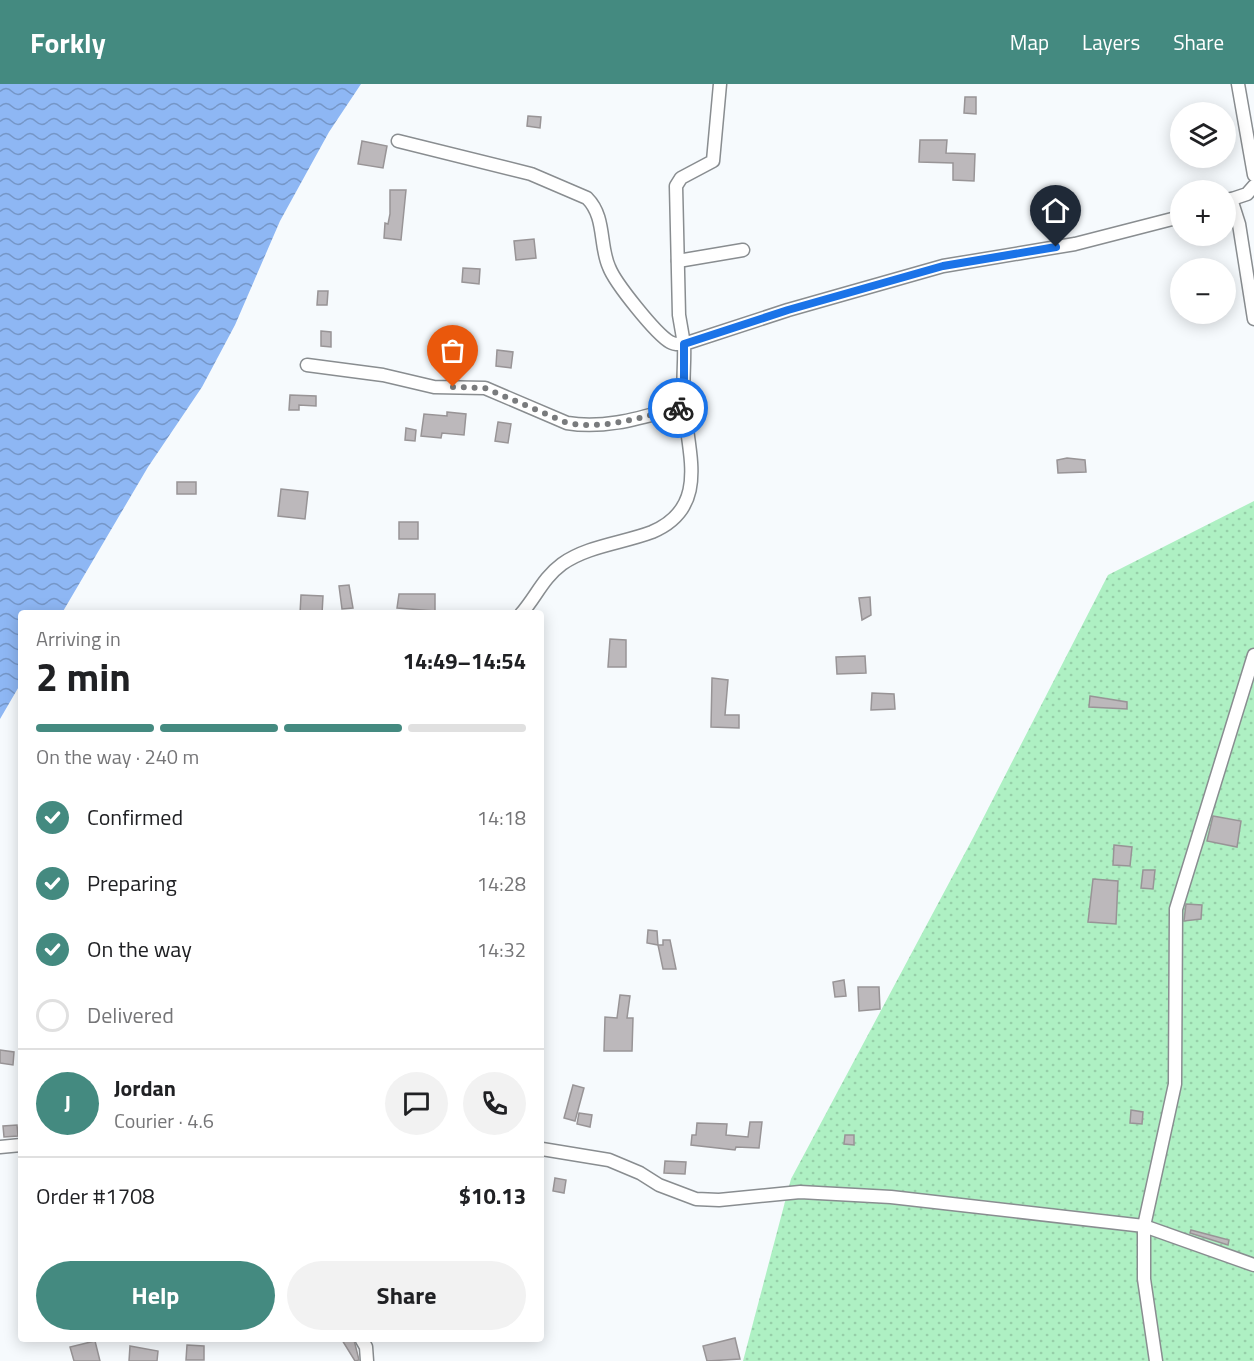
<!DOCTYPE html>
<meta charset="utf-8">
<style>
body{margin:0;font-family:"Titillium Web",sans-serif;background:#f2f2f2;color:#202124;height:100vh;display:flex;flex-direction:column;font-size:22px;white-space:nowrap}
*{box-sizing:border-box;margin:0}
p{font-size:20px;color:#757577}
.icon{flex:none;width:33px;height:33px;fill:none;stroke:currentColor;stroke-width:2;stroke-linecap:round;stroke-linejoin:round}
.map{position:relative;flex:1;overflow:hidden}
.panel{position:absolute;left:18px;top:526px;width:526px;height:732px;display:flex;flex-direction:column;background:#fff;border-radius:6px;box-shadow:0 3px 15px #0003}
.panel>*{flex:none}
.buttons{position:absolute;left:1170px;top:18px;display:grid;gap:12px}
.buttons a{display:grid;place-items:center;width:66px;height:66px;border-radius:50%;background:#fff;box-shadow:0 3px 15px #0003;font-size:30px}
.pin{position:absolute;display:grid;place-items:center;width:51px;height:51px;color:#fff;margin:-62px -26px;border-radius:50% 50% 50% 0;rotate:-45deg;box-shadow:0 0 6px #0007}
.pin .icon{rotate:45deg}
.courier{position:absolute;display:grid;place-items:center;width:60px;height:60px;margin:-30px;border:4px solid #1a73e8;border-radius:50%;background:#fff;color:#222;box-shadow:0 2px 8px #0007}
.summary em{font-style:normal;font-weight:700}
.summary div{display:flex;flex-direction:column-reverse}
.summary{display:flex;align-items:center;justify-content:space-between;height:102px;padding:0 18px}
h1{font-size:39px;font-weight:700;line-height:45px}
.bar{display:grid;grid-template-columns:repeat(4,1fr);gap:9px 6px;align-content:center;height:72px;padding:0 18px}
.bar i{height:8px;border-radius:4px;background:#e0e0e0}
.bar .selected{background:#448a80}
.bar p{grid-column:span 4}
.line{display:flex;align-items:center;gap:15px;padding:0 18px;border-top:2px solid #e0e0e0}
.line div{flex:1}
.round{display:grid;place-items:center;flex:none;width:63px;height:63px;border-radius:32px;background:#f2f2f2}
ol{padding:0 18px;list-style:none}
li{display:flex;align-items:center;gap:18px;height:66px}
li p{margin-inline-start:auto}
li .icon{padding:6px;border-radius:50%;background:#448a80;color:#fff;stroke-width:4}
li:last-child{color:#757577}
li i{width:33px;height:33px;border:3px solid #e0e0e0;border-radius:50%}
.button{display:flex;gap:12px;margin-top:auto;padding:12px 18px}
.button a{flex:1;height:69px;border-radius:36px;background:#448a80;color:#fff;font-size:24px;font-weight:700;line-height:69px;text-align:center}
.button a+a{background:#f2f2f2;color:#202124}
header{display:flex;align-items:center;gap:36px;box-sizing:border-box;height:84px;padding:0 30px;background:#448a80;color:#fff}
header strong{font-size:28px}
nav{display:flex;gap:33px;margin-inline-start:auto;font-size:21px}
.map>svg:first-child{display:block}
.grass{fill:url(#grass-dots)}
.water{fill:url(#water-waves)}
.building{fill:#bcb8bb;stroke:#989496;stroke-width:1.5}
.lines{fill:none;stroke-linecap:round;stroke-linejoin:round}
.minor-casing{stroke:#898d90;stroke-width:15}
.minor{stroke:#fff;stroke-width:12}
.done{stroke:#797b7d;stroke-width:6;stroke-dasharray:0 10.8}
.route{stroke:#1a73e8;stroke-width:8}
</style>
<header>
<strong>Forkly</strong>
<nav><a>Map</a><a>Layers</a><a>Share</a></nav>
</header>
<div class="map">
<svg width="1254" height="1277" viewBox="0 0 1254 1277">
<defs>
<pattern id="grass-dots" width="8" height="8" patternUnits="userSpaceOnUse" patternTransform="scale(1.5)"><rect width="8" height="8" fill="#aef0c3"/><path d="M2 2h.1M6 6h.1" fill="none" stroke="#96cea8" stroke-width="1.8" stroke-linecap="round"/></pattern>
<pattern id="water-waves" width="16" height="10" patternUnits="userSpaceOnUse" patternTransform="scale(1.5)"><rect width="16" height="10" fill="#8eb7f4"/><path d="M0 5q4-4 8 0t8 0" fill="none" stroke="#7596c7"/></pattern>
</defs>
<rect width="100%" height="100%" fill="#f6fafd"/>
<path class="grass" d="M1254 417V1277H743L791 1095 973 754 1108 491Z"/>
<path class="water" d="M0 0H361L329 48 280 137 235 241 202 303 148 383 62 529 21 530V599L0 635Z"/>
<g class="building">
<path d="M965 13H976V30L964 29Z"/>
<path d="M528 32 541 33 540 44 527 42Z"/>
<path d="M920 56H947L946 69 975 70 974 97 953 96V79L919 78Z"/>
<path d="M362 57 387 62 383 84 358 80Z"/>
<path d="M390 106H406L401 156 384 154 385 139 388 140 390 130Z"/>
<path d="M534 155 536 174 516 176 514 157Z"/>
<path d="M463 184 480 185 479 200 462 198Z"/>
<path d="M318 207H328L327 221H317Z"/>
<path d="M321 247 331 248V263L321 262Z"/>
<path d="M497 266 513 268 511 284 496 282Z"/>
<path d="M290 311 316 312V322L299 321V326H289Z"/>
<path d="M447 328 466 330 464 351 442 349 441 354 421 352 424 330 447 332Z"/>
<path d="M498 338 511 340 508 359 495 357Z"/>
<path d="M406 344 416 346 415 357 405 356Z"/>
<path d="M1067 374 1085 376 1086 388 1058 389 1057 376Z"/>
<rect x="177" y="398" width="19" height="12"/>
<path d="M281 405 308 408 305 435 278 432Z"/>
<rect x="399" y="438" width="19" height="17"/>
<path d="M349 501 353 524 342 525 339 502Z"/>
<path d="M399 510H435V527L397 524Z"/>
<path d="M301 511 323 512 322 530H300Z"/>
<path d="M870 513 871 531 862 536 859 514Z"/>
<path d="M610 555 626 556V583H608Z"/>
<path d="M865 572 866 589 837 590 836 573Z"/>
<path d="M712 594 728 596 725 631H739V644L711 643Z"/>
<path d="M872 609 894 610 895 625 871 626Z"/>
<path d="M1090 612 1127 618V625L1089 623Z"/>
<path d="M1213 732 1241 737 1237 763 1207 757Z"/>
<path d="M1114 761 1132 763 1130 782 1113 781Z"/>
<path d="M1143 786H1155L1153 805 1141 804Z"/>
<path d="M1093 795 1118 797 1116 840 1088 838Z"/>
<path d="M1186 820 1202 821 1201 835 1184 837Z"/>
<path d="M648 846 657 847 658 861 647 859Z"/>
<path d="M663 856H670L676 885H663L658 861H663Z"/>
<path d="M844 896 846 912 835 913 833 898Z"/>
<path d="M858 903H879L880 925 859 927Z"/>
<path d="M620 911 630 912 627 934H633L632 967H604L605 933 617 934Z"/>
<path d="M0 966 14 968 13 981 0 979Z"/>
<path d="M573 1001 584 1004 575 1037 564 1034Z"/>
<path d="M1131 1026 1143 1028 1142 1040 1130 1039Z"/>
<path d="M579 1029 592 1031 590 1043 577 1040Z"/>
<path d="M750 1038H762L759 1064 736 1063 735 1066 691 1061 692 1051H696L697 1039 727 1040 726 1051 748 1053Z"/>
<path d="M17 1041 18 1052 4 1053 3 1042Z"/>
<path d="M845 1051H854V1061L844 1060Z"/>
<path d="M665 1077 686 1078 685 1090 664 1089Z"/>
<path d="M555 1094 566 1096 564 1109 553 1107Z"/>
<path d="M1191 1146 1229 1156 1228 1161 1190 1149Z"/>
<path d="M735 1254 740 1275 707 1277 703 1262Z"/>
<path d="M342 1256H354L359 1276 355 1277Z"/>
<path d="M95 1257 100 1277H74L70 1263Z"/>
<path d="M187 1261 204 1262V1276H186Z"/>
<path d="M130 1262 158 1267 157 1277H129Z"/>
</g>
<g class="lines">
<g class="minor-casing">
<g id="minor">
<path d="M1238 0 1254 91"/>
<path d="M398 57 531 90 587 114C606 133 599 161 609 183 615 199 656 250 670 258 675 261 678 260 684 260L679 231 676 102 681 94 713 77 720 0"/>
<path d="M1231 115 1239 140 1254 235"/>
<path d="M1226 117 1247 110 1254 102"/>
<path d="M678 177 743 166"/>
<path d="M307 281 383 291 434 303 485 304 567 339C607 346 646 332 684 322"/>
<path d="M521 530C536 513 543 494 562 480 587 462 623 459 652 448 711 423 687 368 684 319 682 300 685 279 684 260L788 226 943 182 1075 160 1180 133"/>
<path d="M0 1063 21 1061"/>
<path d="M542 1065 609 1076 640 1089 659 1101 696 1115 719 1116 800 1108 891 1113 1144 1142 1254 1181"/>
<path d="M362 1256 366 1263 367 1277"/>
<path d="M1156 1277 1144 1195V1142L1175 1000 1176 825 1254 571"/>
</g>
</g>
<use href="#minor" class="minor"/>
</g>
<g class="lines">
<path class="done" d="M453 303 485 304 567 339C605 346 642 333 678 324"/>
<path class="route" d="M678 324 684 322V260L788 226 943 182 1056 163"/>
</g>
</svg>
<div class="buttons">
<a><svg class="icon" aria-label="layers" viewBox="0 0 24 24"><path d="M12 4l9 5-9 5-9-5zM3 14l9 5 9-5"/></svg></a>
<a>+</a>
<a>−</a>
</div>
<div class="pin" style="left:453px;top:303px;background:#ea580c"><svg class="icon" aria-label="bag" viewBox="0 0 24 24"><path d="M5 8h14l-1 12H6zM9 8a3 3 0 0 1 6 0"/></svg></div>
<div class="pin" style="left:1056px;top:163px;background:#1f2937"><svg class="icon" aria-label="home" viewBox="0 0 24 24"><path d="M3 11l9-7 9 7M6 9v11h12V9"/></svg></div>
<div class="courier" style="left:678px;top:324px"><svg class="icon" aria-label="bike" viewBox="0 0 24 24"><circle cx="6" cy="16" r="4"/><circle cx="18" cy="16" r="4"/><path d="M6 16l4-8h5l3 8M10 8l3 8H6M13 5h3"/></svg></div>
<section class="panel">
<div class="summary"><div><h1>2 min</h1><p>Arriving in</p></div><em>14:49–14:54</em></div>
<div class="bar"><i class="selected"></i><i class="selected"></i><i class="selected"></i><i></i><p>On the way · 240 m</p></div>
<ol>
<li><svg class="icon" aria-label="check" viewBox="0 0 24 24"><path d="M5 12l5 5 9-10"/></svg>Confirmed<p>14:18</p></li>
<li><svg class="icon" aria-label="check" viewBox="0 0 24 24"><path d="M5 12l5 5 9-10"/></svg>Preparing<p>14:28</p></li>
<li><svg class="icon" aria-label="check" viewBox="0 0 24 24"><path d="M5 12l5 5 9-10"/></svg>On the way<p>14:32</p></li>
<li><i></i>Delivered</li>
</ol>
<div class="line" style="height:108px"><b class="round" style="background:#448a80;color:#fff">J</b><div><b>Jordan</b><p>Courier · 4.6</p></div><a class="round"><svg class="icon" aria-label="chat" viewBox="0 0 24 24"><path d="M4 5h16v11H9l-5 4z"/></svg></a><a class="round"><svg class="icon" aria-label="phone" viewBox="0 0 24 24"><path d="M5 4h4l2 5-3 2q2 4 5 5l2-3 5 2v4C11 20 4 13 5 4z"/></svg></a></div>
<div class="line" style="height:78px"><div>Order #1708</div><b>$10.13</b></div>
<div class="button"><a>Help</a><a>Share</a></div>
</section>
</div>
